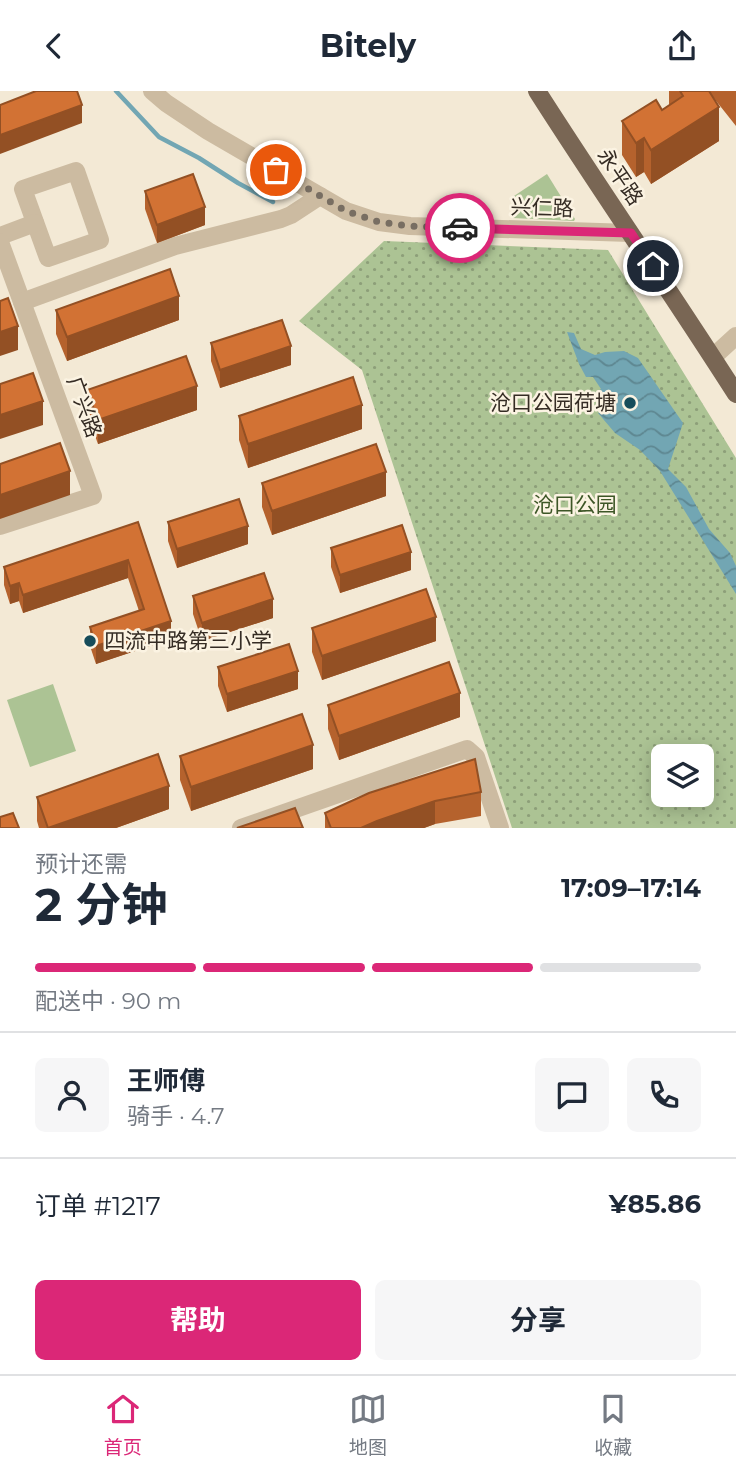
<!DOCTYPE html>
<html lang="zh">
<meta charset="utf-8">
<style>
body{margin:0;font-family:Montserrat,"Noto Sans SC",sans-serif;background:#f6f6f7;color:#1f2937;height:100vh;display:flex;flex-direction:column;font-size:26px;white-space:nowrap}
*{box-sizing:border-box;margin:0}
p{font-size:23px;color:#747a83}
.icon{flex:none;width:38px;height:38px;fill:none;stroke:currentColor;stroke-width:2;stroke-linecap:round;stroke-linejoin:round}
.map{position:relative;height:737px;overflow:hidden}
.details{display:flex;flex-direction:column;background:#fff;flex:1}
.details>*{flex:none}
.controls{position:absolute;left:651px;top:653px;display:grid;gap:14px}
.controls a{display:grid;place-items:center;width:63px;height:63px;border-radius:10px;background:#fff;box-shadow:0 4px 18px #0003;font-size:35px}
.pin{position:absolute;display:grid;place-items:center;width:60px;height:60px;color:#fff;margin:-30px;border:4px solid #fff;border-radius:50%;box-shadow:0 2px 7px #0007}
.courier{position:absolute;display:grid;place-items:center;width:70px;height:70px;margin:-35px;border:5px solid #db2777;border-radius:50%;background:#fff;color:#222;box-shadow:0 2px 9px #0007}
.head em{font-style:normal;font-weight:700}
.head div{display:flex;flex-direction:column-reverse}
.head{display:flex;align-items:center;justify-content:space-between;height:119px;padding:0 35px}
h1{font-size:46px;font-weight:700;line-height:52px}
.bar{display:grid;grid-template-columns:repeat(4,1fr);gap:10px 7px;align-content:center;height:84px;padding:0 35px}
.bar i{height:9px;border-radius:5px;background:#e0e1e3}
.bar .current{background:#db2777}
.bar p{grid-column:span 4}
.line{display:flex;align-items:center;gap:18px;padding:0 35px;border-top:2px solid #e0e1e3}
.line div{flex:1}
.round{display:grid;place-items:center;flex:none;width:74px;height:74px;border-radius:10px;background:#f6f6f7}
.action{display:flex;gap:14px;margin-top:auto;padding:14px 35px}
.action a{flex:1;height:80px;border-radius:10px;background:#db2777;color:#fff;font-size:28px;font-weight:700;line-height:80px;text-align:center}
.action a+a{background:#f6f6f7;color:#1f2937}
header{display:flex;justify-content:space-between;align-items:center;height:91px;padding:0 35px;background:#fff;font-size:32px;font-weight:700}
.menu{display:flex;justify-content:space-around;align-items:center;height:98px;border-top:2px solid #e0e1e3;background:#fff;font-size:19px;color:#747a83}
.menu a{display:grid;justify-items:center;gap:4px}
.menu .current{color:#db2777}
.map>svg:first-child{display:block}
.green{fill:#acc394}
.park{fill:url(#park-dots);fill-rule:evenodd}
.water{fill:url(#water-waves)}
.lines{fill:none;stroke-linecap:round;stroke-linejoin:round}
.stream{stroke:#72a6b3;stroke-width:4.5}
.minor{stroke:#ccbba1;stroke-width:18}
.major{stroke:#796654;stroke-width:18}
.wall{fill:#b5622d}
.shaded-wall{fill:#935024}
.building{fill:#d27234;stroke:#935024;stroke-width:2}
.done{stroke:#786e62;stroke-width:7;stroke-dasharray:0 12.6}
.route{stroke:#db2777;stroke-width:9}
.poi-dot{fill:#164c5a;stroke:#fbf3e2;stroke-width:2.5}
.labels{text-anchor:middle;stroke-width:5;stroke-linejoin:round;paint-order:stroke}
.street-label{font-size:21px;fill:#352c24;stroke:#fbf3e2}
.poi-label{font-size:21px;fill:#352c24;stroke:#fbf3e2;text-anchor:end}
.park-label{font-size:21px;fill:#3d5626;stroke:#fbf3e2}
</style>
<header><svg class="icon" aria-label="back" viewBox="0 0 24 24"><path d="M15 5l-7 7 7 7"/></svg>Bitely<svg class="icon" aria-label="share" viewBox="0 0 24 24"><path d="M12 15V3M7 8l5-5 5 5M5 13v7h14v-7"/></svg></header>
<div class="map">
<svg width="736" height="737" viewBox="0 0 736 737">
<defs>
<pattern id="park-dots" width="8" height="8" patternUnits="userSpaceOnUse" patternTransform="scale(1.75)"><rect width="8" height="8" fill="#acc394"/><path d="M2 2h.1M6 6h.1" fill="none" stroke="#8d9f79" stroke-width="1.8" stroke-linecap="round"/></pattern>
<pattern id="water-waves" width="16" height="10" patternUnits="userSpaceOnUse" patternTransform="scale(1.75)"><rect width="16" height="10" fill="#72a6b3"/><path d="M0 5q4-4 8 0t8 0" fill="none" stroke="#5e8791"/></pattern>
</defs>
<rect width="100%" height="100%" fill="#f3e9d5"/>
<g class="green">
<path d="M547 83 575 128 574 130 513 127 514 105Z"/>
<path d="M53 593 76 660 30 676 7 609Z"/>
</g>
<path class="park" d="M384 150 608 159 736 367V737H512L362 279 299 230ZM663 665H702V704H663Z"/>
<path class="water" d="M567 241 574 242 581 258 595 264 605 261 624 260 638 267 683 332 668 378 686 396 709 438 730 462 736 475V503L660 380 640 359 615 342 598 322 604 318 595 302 601 298 593 286H586L579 273Z"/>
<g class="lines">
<path class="stream" d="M116 0 159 46 199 67 238 92 273 111"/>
<g class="minor">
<path d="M152 0 166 12 208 40 346 120 379 131 410 135 630 142"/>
<path d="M76 80 100 149 48 167 23 98Z"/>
<path d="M0 145 35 132"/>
<path d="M0 151 93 405 0 435"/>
<path d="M22 211 175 155 281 128 291 124 320 105"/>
<path d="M713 266 736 245"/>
<path d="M241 737 467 658 476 666 500 737"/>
</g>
<path class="major" d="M537 0C602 102 671 201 736 303"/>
</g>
<g class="wall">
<path d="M669 0H736V35L713 6 719 50 651 93 644 81 636 86 622 64V30L662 19 669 14Z"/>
<path d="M145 100 205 134 157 152 145 118Z"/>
<path d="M56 219 179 229 67 270 56 243Z"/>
<path d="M211 252 291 274 220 297 211 270Z"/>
<path d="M87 299 197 319 98 353 87 323Z"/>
<path d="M239 325 362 338 248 377 239 349Z"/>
<path d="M262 392 386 405 272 444 262 416Z"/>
<path d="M138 431 171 548 96 573 90 555V536L139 520 128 487 23 522 19 510 10 513 4 494V476Z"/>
<path d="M168 431 248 453 177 477 168 450Z"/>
<path d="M331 457 411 479 340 502 331 476Z"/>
<path d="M193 505 273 527 202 550 193 523Z"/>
<path d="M312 537 436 550 322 589 312 561Z"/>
<path d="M218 576 298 598 227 621 218 595Z"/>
<path d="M328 614 460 626 339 669 328 638Z"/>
<path d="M180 665 313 678 191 720 180 689Z"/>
<path d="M481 701V725L435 733 424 737H325V722Z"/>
<path d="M37 706 169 718 116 737H39L37 730Z"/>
</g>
<g class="shaded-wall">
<path d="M82 14V32L0 63V44Z"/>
<path d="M719 16V50L651 93V59Z"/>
<path d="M644 47V81L636 86V52Z"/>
<path d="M205 116V134L157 152V134Z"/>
<path d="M179 205V229L67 270V246Z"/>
<path d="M18 235V259L0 265V241Z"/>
<path d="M291 255V274L220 297V279Z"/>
<path d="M197 295V319L98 353V329Z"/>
<path d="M43 310V334L0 348V324Z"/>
<path d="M362 314V338L248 377V353Z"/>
<path d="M70 380V404L0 428V404Z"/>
<path d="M386 381V405L272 444V420Z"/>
<path d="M248 435V453L177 477V458Z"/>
<path d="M411 461V479L340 502V484Z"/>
<path d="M128 469V487L23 522V504Z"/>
<path d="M19 492V510L10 513V495Z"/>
<path d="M273 508V527L202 550V532Z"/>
<path d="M436 526V550L322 589V565Z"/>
<path d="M171 530V548L96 573V555Z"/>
<path d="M298 580V598L227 621V603Z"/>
<path d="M460 602V626L339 669V645Z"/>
<path d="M313 654V678L191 720V696Z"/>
<path d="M169 695V718L116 737H48Z"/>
<path d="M435 710V733L424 737H361L377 730Z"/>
</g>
<g class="building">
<path d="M36 0H77L82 14 0 44V14Z"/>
<path d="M680 0H709L719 16 651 59 644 47 636 52 622 30 656 9 662 19 683 5Z"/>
<path d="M193 83 205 116 157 134 145 100Z"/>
<path d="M170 178 179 205 67 246 56 219Z"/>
<path d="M8 207 18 235 0 241V210Z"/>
<path d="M282 229 291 255 220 279 211 252Z"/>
<path d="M186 265 197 295 98 329 87 299Z"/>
<path d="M33 282 43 310 0 324V293Z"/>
<path d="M353 286 362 314 248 353 239 325Z"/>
<path d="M60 352 70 380 0 404V373Z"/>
<path d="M376 353 386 381 272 420 262 392Z"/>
<path d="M239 408 248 435 177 458 168 431Z"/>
<path d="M138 431 171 530 96 555 90 536 144 518 128 469 23 504 19 492 10 495 4 476Z"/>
<path d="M402 434 411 461 340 484 331 457Z"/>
<path d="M264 482 273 508 202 532 193 505Z"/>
<path d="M426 498 436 526 322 565 312 537Z"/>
<path d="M289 553 298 580 227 603 218 576Z"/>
<path d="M449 571 460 602 339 645 328 614Z"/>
<path d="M302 623 313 654 191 696 180 665Z"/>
<path d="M158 663 169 695 48 737 37 706Z"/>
<path d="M475 668 481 701 435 710 377 730 361 737H331L325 722 369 702Z"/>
<path d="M295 717 303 737H237Z"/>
<path d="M13 722 19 737H0V726Z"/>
</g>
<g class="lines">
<path class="done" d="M276 79 346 120 379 131 410 135 460 137"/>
<path class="route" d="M460 137 631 142 653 175"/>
</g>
<g class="poi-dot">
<circle cx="630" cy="312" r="7"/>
<circle cx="90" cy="550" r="7"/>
</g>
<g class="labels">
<g class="street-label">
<text transform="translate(620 86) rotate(56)" y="7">永平路</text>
<text transform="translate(542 117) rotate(2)" y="7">兴仁路</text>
<text transform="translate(84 316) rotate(70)" y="7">广兴路</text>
</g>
<g class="poi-label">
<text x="616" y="319">沧口公园荷塘</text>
<text x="104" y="557" text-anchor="start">四流中路第三小学</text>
</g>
<g class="park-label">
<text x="575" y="421">沧口公园</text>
</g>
</g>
</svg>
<div class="controls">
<a><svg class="icon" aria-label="layers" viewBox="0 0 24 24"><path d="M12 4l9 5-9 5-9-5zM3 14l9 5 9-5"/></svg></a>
</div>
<div class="pin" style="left:276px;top:79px;background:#ea580c"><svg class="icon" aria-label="bag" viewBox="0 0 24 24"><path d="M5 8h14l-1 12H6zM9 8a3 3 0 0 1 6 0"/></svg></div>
<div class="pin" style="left:653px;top:175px;background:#1f2937"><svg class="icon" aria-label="home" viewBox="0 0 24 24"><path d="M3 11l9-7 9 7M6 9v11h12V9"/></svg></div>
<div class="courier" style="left:460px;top:137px"><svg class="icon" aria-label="car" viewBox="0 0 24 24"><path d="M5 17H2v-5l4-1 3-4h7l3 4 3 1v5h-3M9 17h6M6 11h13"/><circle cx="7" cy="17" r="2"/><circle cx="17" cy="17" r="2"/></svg></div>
</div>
<section class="details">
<div class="head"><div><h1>2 分钟</h1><p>预计还需</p></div><em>17:09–17:14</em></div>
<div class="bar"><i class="current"></i><i class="current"></i><i class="current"></i><i></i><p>配送中 · 90 m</p></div>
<div class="line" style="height:126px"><a class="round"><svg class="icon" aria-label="person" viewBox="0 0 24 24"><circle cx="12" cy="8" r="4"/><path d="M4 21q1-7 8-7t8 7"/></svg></a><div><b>王师傅</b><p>骑手 · 4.7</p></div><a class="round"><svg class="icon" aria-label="chat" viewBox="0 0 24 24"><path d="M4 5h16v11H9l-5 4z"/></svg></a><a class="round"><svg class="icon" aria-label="phone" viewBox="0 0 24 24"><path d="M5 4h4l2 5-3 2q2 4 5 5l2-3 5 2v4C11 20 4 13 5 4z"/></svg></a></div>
<div class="line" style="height:91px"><div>订单 #1217</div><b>¥85.86</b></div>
<div class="action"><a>帮助</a><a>分享</a></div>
</section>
<nav class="menu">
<a class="current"><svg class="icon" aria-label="home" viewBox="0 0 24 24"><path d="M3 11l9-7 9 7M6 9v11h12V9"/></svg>首页</a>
<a><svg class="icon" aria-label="map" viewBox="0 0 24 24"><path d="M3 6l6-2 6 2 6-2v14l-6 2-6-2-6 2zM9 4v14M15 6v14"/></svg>地图</a>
<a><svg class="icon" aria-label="saved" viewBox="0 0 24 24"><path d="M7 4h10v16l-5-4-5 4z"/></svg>收藏</a>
</nav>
